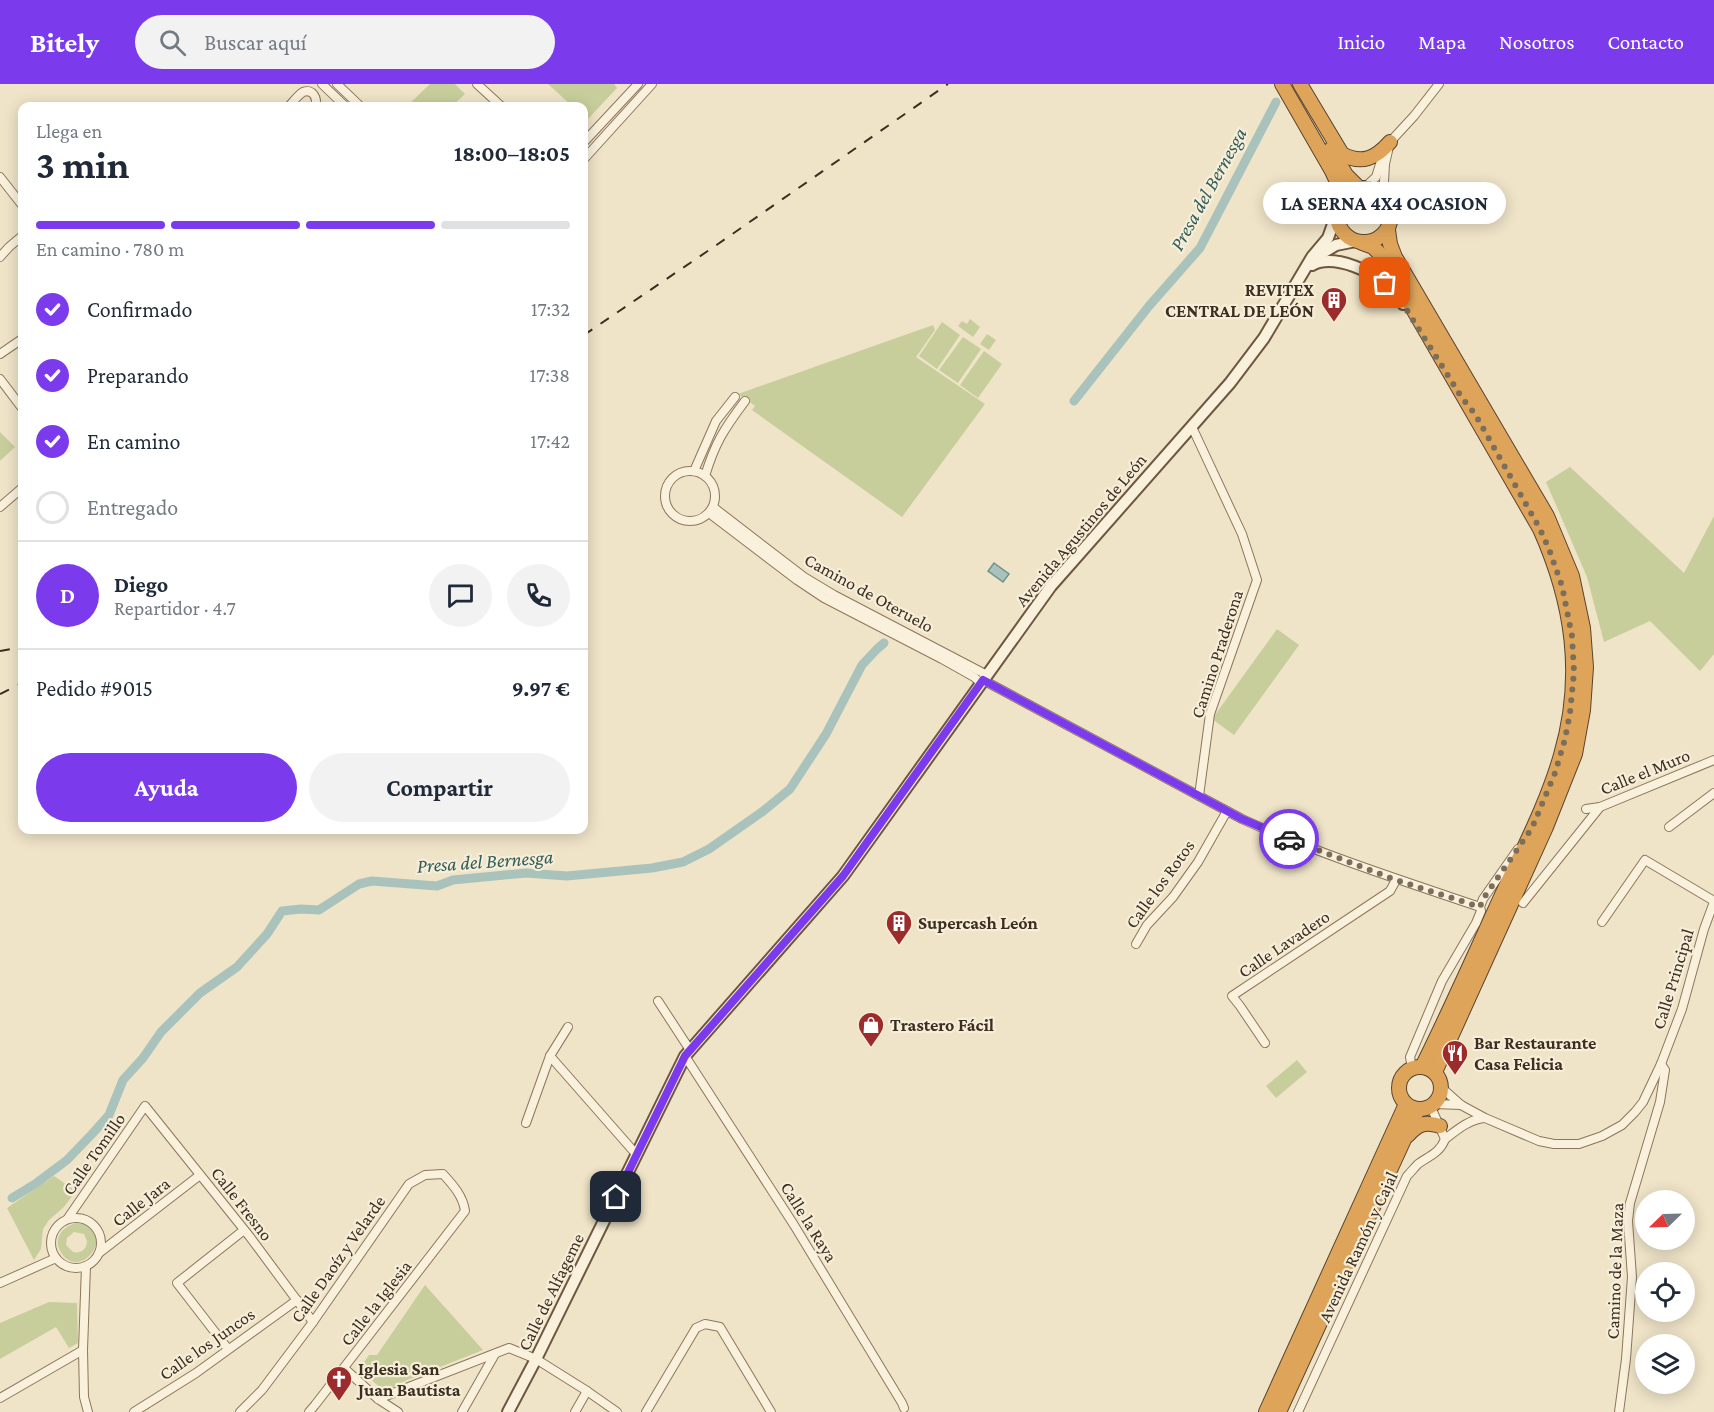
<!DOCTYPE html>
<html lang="es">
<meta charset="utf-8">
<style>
body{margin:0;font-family:"Crimson Pro",serif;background:#f2f2f3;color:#1f2937;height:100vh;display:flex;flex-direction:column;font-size:22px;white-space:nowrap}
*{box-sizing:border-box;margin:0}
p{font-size:20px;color:#747a83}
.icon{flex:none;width:33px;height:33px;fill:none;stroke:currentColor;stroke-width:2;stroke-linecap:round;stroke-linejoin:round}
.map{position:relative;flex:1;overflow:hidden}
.drawer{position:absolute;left:18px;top:18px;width:570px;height:732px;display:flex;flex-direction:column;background:#fff;border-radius:12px;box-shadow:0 3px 15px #0003}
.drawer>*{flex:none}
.needle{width:39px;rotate:247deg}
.buttons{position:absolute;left:1635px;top:1106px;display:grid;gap:12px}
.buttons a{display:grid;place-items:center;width:60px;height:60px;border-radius:50%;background:#fff;box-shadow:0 3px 15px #0003;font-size:30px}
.pin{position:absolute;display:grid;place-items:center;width:51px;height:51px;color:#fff;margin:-26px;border-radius:12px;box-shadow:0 3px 9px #0006}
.courier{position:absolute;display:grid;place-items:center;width:60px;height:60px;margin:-30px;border:4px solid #7c3aed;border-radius:50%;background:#fff;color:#222;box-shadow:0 2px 8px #0007}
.bubble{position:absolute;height:42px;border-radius:21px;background:#fff;box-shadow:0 3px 15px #0003;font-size:20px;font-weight:700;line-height:42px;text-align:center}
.head em{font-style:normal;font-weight:700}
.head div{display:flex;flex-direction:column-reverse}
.head{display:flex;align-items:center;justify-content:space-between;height:102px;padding:0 18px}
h1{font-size:39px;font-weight:700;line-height:45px}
.bar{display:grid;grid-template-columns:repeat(4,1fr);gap:9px 6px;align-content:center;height:72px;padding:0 18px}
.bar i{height:8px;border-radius:4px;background:#e0e1e3}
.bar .current{background:#7c3aed}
.bar p{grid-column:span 4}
.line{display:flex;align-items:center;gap:15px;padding:0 18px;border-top:2px solid #e0e1e3}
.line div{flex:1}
.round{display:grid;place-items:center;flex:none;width:63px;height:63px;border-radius:32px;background:#f2f2f3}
ol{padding:0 18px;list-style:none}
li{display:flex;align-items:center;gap:18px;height:66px}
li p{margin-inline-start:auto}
li .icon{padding:6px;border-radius:50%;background:#7c3aed;color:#fff;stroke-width:4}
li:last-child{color:#747a83}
li i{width:33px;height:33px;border:3px solid #e0e1e3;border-radius:50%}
.action{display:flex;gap:12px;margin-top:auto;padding:12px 18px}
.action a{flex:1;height:69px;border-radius:36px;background:#7c3aed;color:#fff;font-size:24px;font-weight:700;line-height:69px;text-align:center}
.action a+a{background:#f2f2f3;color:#1f2937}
header{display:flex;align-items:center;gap:36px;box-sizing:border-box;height:84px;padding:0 30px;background:#7c3aed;color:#fff}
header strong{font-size:28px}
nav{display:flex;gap:33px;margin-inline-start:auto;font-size:21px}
.search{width:420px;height:54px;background:#f2f2f3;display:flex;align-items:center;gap:15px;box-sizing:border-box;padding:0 21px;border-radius:33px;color:#747a83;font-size:22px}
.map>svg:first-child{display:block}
.green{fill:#c8ce9b;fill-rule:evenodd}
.water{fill:#a9c3bc;stroke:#6f928a;stroke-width:1.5}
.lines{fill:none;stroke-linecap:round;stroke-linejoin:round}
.canal{stroke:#a9c3bc;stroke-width:9}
.street-casing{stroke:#8c765d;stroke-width:10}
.secondary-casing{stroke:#6e5740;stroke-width:14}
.highway-casing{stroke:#5a4430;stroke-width:16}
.street{stroke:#f9f1dc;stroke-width:8}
.secondary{stroke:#f9f1dc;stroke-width:10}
.highway{stroke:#dea45a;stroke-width:14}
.rail{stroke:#3c2e20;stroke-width:2;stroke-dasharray:10 10;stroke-linecap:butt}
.done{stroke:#7b6e5b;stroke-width:6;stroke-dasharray:0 10.8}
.route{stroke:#7c3aed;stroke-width:8}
.labels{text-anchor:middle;stroke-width:4.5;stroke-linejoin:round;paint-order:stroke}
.poi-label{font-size:18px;font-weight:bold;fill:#3c2e20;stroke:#f6eed8;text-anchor:start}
.street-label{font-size:18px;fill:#3c2e20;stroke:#f6eed8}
.water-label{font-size:20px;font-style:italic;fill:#305c59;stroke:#f6eed8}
</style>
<header>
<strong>Bitely</strong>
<div class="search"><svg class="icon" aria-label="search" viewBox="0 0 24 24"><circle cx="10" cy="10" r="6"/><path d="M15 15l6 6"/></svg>Buscar aquí</div>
<nav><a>Inicio</a><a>Mapa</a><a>Nosotros</a><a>Contacto</a></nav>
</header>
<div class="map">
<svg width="1714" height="1328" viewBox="0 0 1714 1328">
<rect width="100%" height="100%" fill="#efe4c8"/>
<g class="green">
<path d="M430 0H455L465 10 452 22H407Z"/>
<path d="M548 0H614L617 4 587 36 584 33V22H572Z"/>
<path d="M970 235 980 243 973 253 958 242 962 237 967 240Z"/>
<path d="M942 238 960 251 937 285 919 272Z"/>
<path d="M933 241 935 246 916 273 985 320 902 433 752 326 755 322 738 310Z"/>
<path d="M987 250 996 256 989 266 980 260Z"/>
<path d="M963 253 981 265 958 299 939 286Z"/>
<path d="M984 267 1002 280 978 314 960 301Z"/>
<path d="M0 348 15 363 0 377Z"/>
<path d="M1570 383 1684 489 1714 432V570L1700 587 1650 537 1604 558 1587 493 1546 398Z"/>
<path d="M1277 545 1299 561 1234 651 1212 635Z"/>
<path d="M1297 976 1307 988 1276 1014 1266 1002Z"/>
<path d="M54 1092 76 1107 64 1123 49 1136 43 1145 41 1165 34 1176 7 1124Z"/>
<path d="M78 1139C119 1148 81 1197 62 1170 51 1155 63 1141 78 1139ZM74 1148 84 1150 87 1157C87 1165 81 1170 73 1168L66 1161 67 1154Z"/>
<path d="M425 1201 483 1266 407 1296 385 1308 359 1285 369 1271H377Z"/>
<path d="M49 1218 77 1219 78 1259 69 1264 56 1243 0 1275V1239Z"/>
</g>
<path class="water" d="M994 479 1009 490 1003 498 988 487Z"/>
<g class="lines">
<g class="canal">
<path d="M1074 317 1149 222 1200 164 1276 18"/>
<path d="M12 1114 35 1100 67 1076 92 1050 109 1031 123 996 143 974 161 948 200 909 237 883 267 850 282 827 301 825 319 826 359 800 372 797 437 802 453 796 526 789 567 792 588 790 652 784 683 778 709 765 762 728 790 705 826 650 862 581 877 565 884 559"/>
</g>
<g class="street-casing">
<g id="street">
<path d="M322 0 345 22"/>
<path d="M337 0 360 22"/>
<path d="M477 0 501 22"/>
<path d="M289 22C293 18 298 11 303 8 313 4 318 15 315 22"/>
<path d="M584 58 638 0"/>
<path d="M584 75 652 0"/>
<path d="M0 93 22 121"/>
<path d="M1364 104 1376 93 1382 74"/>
<path d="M1387 115 1384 98 1385 80 1390 58 1414 32 1439 0"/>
<path d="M0 173 9 163 22 152"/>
<path d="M0 270 22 255"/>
<path d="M0 295 22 324"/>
<path d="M1192 343 1242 450 1257 496 1210 630 1199 712"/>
<circle cx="690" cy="412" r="25"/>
<path d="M694 387 716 337 735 313"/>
<path d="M705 392C715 359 724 345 745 317"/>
<path d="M0 423 22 404"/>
<path d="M713 423 804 493 834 511 987 591"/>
<path d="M709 429 797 496 824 514 942 575 974 593 981 599"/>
<path d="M983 596 1242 735C1319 770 1400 796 1480 823"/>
<path d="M1586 725 1600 723 1714 676"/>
<path d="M1669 743 1714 709"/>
<path d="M1523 819 1600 723"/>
<path d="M1602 838 1645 776 1714 817"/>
<path d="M1136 860 1147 841 1173 813 1198 778 1227 727"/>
<path d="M658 917 690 966"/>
<path d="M1265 959 1240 922 1232 912 1390 807 1396 796"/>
<path d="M550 972 636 1070"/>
<path d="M685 972 794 1141 902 1319 904 1324"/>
<path d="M1412 984 1410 973 1442 897 1476 839 1481 827 1480 823 1483 815 1518 765"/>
<path d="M1442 1004 1461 1021 1485 1034 1539 1057 1554 1060H1579L1602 1052 1622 1041 1635 1028 1643 1018 1661 980 1682 925 1704 845 1714 818"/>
<path d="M1434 1020 1461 1021"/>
<path d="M526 1039 550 972 568 943"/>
<path d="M1445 1055C1457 1046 1468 1036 1484 1034"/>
<circle cx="76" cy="1159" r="25"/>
<path d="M68 1134 145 1022 250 1153 313 1238"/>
<path d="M99 1169 200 1091"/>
<path d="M86 1182 83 1266 84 1313 88 1328"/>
<path d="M0 1199 56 1174"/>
<path d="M228 1265 177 1199 244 1146"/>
<path d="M344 1284 378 1315 398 1328"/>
<path d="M0 1314 83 1266"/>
<path d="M378 1315 509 1264 536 1275 587 1307 617 1328"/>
<path d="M134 1328 196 1289 297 1216"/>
<path d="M240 1328 262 1306 313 1238 409 1100 425 1091 443 1090C453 1101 463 1112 465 1127L315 1321 309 1328"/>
<path d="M462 1328 495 1270"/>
<path d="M575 1328 587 1307"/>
<path d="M646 1328 696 1244 705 1240 720 1243 771 1328"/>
<path d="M1298 1328 1407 1092C1411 1088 1414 1084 1418 1080 1429 1072 1440 1069 1445 1055L1431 1023"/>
<path d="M1619 1328 1626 1275 1632 1193 1628 1137 1630 1119 1660 1018 1665 986 1661 980"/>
</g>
</g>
<g class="secondary-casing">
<g id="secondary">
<path d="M1321 170 1336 161 1356 157"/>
<path d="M1312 181C1334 169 1375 188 1392 205 1396 209 1400 215 1403 220"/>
<path d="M508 1328 536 1275 685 972 843 792 1051 502 1230 299 1264 254 1312 173 1328 154 1337 129"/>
</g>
</g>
<g class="highway-casing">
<g id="highway">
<path d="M1282 0 1332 87 1340 104 1341 118"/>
<path d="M1300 0 1342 70C1362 81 1376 74 1390 58"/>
<path d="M1331 65 1346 91 1359 104"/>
<circle cx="1364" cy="131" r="27"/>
<path d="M1388 146 1390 160 1395 173 1547 432 1572 492 1583 544 1586 583 1583 626 1575 670 1546 743 1435 988"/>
<path d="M1362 159 1373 163 1383 173 1540 445C1573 519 1584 592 1561 671 1547 720 1522 767 1501 813 1475 870 1450 927 1422 983"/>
<circle cx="1420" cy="1004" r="21"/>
<path d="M1408 1051C1418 1040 1425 1037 1440 1042"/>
<path d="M1266 1328 1406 1020"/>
<path d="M1279 1328 1418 1025"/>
</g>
</g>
<use href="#street" class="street"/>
<use href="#secondary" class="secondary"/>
<use href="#highway" class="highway"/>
<g class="rail">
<path d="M584 251 718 160 948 0"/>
<path d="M0 567 22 563"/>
<path d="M0 610 22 599"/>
</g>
</g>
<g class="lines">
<path class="done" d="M1289 755 1396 796 1480 823 1483 815 1532 744 1555 689 1565 655 1570 629 1574 588 1572 552 1562 502 1549 465 1540 445 1475 330 1462 314 1398 212 1385 199"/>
<path class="route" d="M616 1113 685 972 843 792 983 596 1242 735 1289 755"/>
</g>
<defs>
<g id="building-pin" transform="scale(1.35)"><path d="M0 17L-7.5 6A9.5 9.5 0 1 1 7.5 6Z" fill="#9c2c2c" stroke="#f6eed8"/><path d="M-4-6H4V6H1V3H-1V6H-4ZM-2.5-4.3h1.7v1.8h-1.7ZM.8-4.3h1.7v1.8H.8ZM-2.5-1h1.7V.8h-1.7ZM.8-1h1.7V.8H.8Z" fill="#fff"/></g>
<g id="shop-pin" transform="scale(1.35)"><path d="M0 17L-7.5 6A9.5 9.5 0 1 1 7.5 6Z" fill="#9c2c2c" stroke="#f6eed8"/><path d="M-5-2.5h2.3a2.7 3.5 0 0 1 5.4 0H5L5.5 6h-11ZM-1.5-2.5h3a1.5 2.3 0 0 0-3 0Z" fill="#fff"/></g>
<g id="restaurant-pin" transform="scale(1.35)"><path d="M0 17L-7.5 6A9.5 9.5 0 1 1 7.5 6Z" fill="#9c2c2c" stroke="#f6eed8"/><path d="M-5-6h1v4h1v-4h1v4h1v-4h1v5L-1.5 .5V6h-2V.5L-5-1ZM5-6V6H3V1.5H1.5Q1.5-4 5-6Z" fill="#fff"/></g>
<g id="church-pin" transform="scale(1.35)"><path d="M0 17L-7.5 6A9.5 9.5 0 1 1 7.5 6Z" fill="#9c2c2c" stroke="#f6eed8"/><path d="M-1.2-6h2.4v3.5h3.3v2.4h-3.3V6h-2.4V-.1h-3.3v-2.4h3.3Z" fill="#fff"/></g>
</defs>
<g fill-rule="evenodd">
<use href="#building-pin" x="1334" y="216"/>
<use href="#building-pin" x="899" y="839"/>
<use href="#shop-pin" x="871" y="941"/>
<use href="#restaurant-pin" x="1455" y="969"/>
<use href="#church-pin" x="339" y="1295"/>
</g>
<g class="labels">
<g class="poi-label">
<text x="1314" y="212" text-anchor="end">REVITEX<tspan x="1314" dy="21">CENTRAL DE LEÓN</tspan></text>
<text x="918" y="845">Supercash León</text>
<text x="890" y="947">Trastero Fácil</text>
<text x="1474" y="965">Bar Restaurante<tspan x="1474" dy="21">Casa Felicia</tspan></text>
<text x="358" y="1291">Iglesia San<tspan x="358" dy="21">Juan Bautista</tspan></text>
</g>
<g class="street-label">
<text transform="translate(1081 446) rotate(-50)" y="6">Avenida Agustinos de León</text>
<text transform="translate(869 509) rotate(29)" y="6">Camino de Oteruelo</text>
<text transform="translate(1217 570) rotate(-72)" y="6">Camino Praderona</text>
<text transform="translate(1645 688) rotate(-22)" y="6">Calle el Muro</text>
<text transform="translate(1160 800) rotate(-54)" y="6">Calle los Rotos</text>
<text transform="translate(1284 860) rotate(-34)" y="6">Calle Lavadero</text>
<text transform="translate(1673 895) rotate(-73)" y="6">Calle Principal</text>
<text transform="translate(94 1070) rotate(-55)" y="6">Calle Tomillo</text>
<text transform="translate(141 1118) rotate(-38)" y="6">Calle Jara</text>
<text transform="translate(242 1120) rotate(52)" y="6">Calle Fresno</text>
<text transform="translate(809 1138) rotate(58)" y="6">Calle la Raya</text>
<text transform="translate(1358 1163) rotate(-65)" y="6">Avenida Ramón y Cajal</text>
<text transform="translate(338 1175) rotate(-55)" y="6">Calle Daoíz y Velarde</text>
<text transform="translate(1615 1187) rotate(-88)" y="6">Camino de la Maza</text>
<text transform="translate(551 1208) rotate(-64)" y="6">Calle de Alfageme</text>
<text transform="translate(376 1219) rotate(-52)" y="6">Calle la Iglesia</text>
<text transform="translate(207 1260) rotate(-35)" y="6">Calle los Juncos</text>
</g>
<g class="water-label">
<text transform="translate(1208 105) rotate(-61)" y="7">Presa del Bernesga</text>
<text transform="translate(485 777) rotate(-4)" y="7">Presa del Bernesga</text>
</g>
</g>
</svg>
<div class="buttons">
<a><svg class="needle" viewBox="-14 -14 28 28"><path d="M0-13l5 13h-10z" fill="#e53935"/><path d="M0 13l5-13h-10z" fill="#747a83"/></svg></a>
<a><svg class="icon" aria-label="locate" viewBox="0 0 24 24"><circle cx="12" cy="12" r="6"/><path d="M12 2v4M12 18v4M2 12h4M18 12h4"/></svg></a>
<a><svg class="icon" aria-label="layers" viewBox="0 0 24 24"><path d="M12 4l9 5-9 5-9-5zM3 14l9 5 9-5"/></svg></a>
</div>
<div class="pin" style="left:1385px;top:199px;background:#ea580c"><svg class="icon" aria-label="bag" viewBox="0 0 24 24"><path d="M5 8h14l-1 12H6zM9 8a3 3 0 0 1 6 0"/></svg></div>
<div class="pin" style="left:616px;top:1113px;background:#1f2937"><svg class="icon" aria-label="home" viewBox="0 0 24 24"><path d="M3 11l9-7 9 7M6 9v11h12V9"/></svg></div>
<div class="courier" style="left:1289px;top:755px"><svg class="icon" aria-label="car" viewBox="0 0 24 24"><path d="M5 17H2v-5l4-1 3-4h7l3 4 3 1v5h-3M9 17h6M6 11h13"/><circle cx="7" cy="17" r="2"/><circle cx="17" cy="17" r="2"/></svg></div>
<div class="bubble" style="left:1263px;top:98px;width:243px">LA SERNA 4X4 OCASION</div>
<section class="drawer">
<div class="head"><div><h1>3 min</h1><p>Llega en</p></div><em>18:00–18:05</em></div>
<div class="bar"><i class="current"></i><i class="current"></i><i class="current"></i><i></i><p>En camino · 780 m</p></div>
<ol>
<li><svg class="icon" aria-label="check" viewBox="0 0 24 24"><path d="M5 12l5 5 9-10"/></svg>Confirmado<p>17:32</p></li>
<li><svg class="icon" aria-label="check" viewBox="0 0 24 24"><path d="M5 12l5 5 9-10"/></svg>Preparando<p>17:38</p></li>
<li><svg class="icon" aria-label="check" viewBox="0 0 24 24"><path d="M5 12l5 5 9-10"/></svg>En camino<p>17:42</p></li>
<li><i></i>Entregado</li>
</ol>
<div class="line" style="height:108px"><b class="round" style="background:#7c3aed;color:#fff">D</b><div><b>Diego</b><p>Repartidor · 4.7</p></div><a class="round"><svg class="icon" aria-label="chat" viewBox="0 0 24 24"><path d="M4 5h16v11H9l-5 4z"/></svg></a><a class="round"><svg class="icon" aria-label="phone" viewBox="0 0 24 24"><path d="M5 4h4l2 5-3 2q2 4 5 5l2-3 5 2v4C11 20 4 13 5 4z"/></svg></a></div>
<div class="line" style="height:78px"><div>Pedido #9015</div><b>9.97 €</b></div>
<div class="action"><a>Ayuda</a><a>Compartir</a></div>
</section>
</div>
